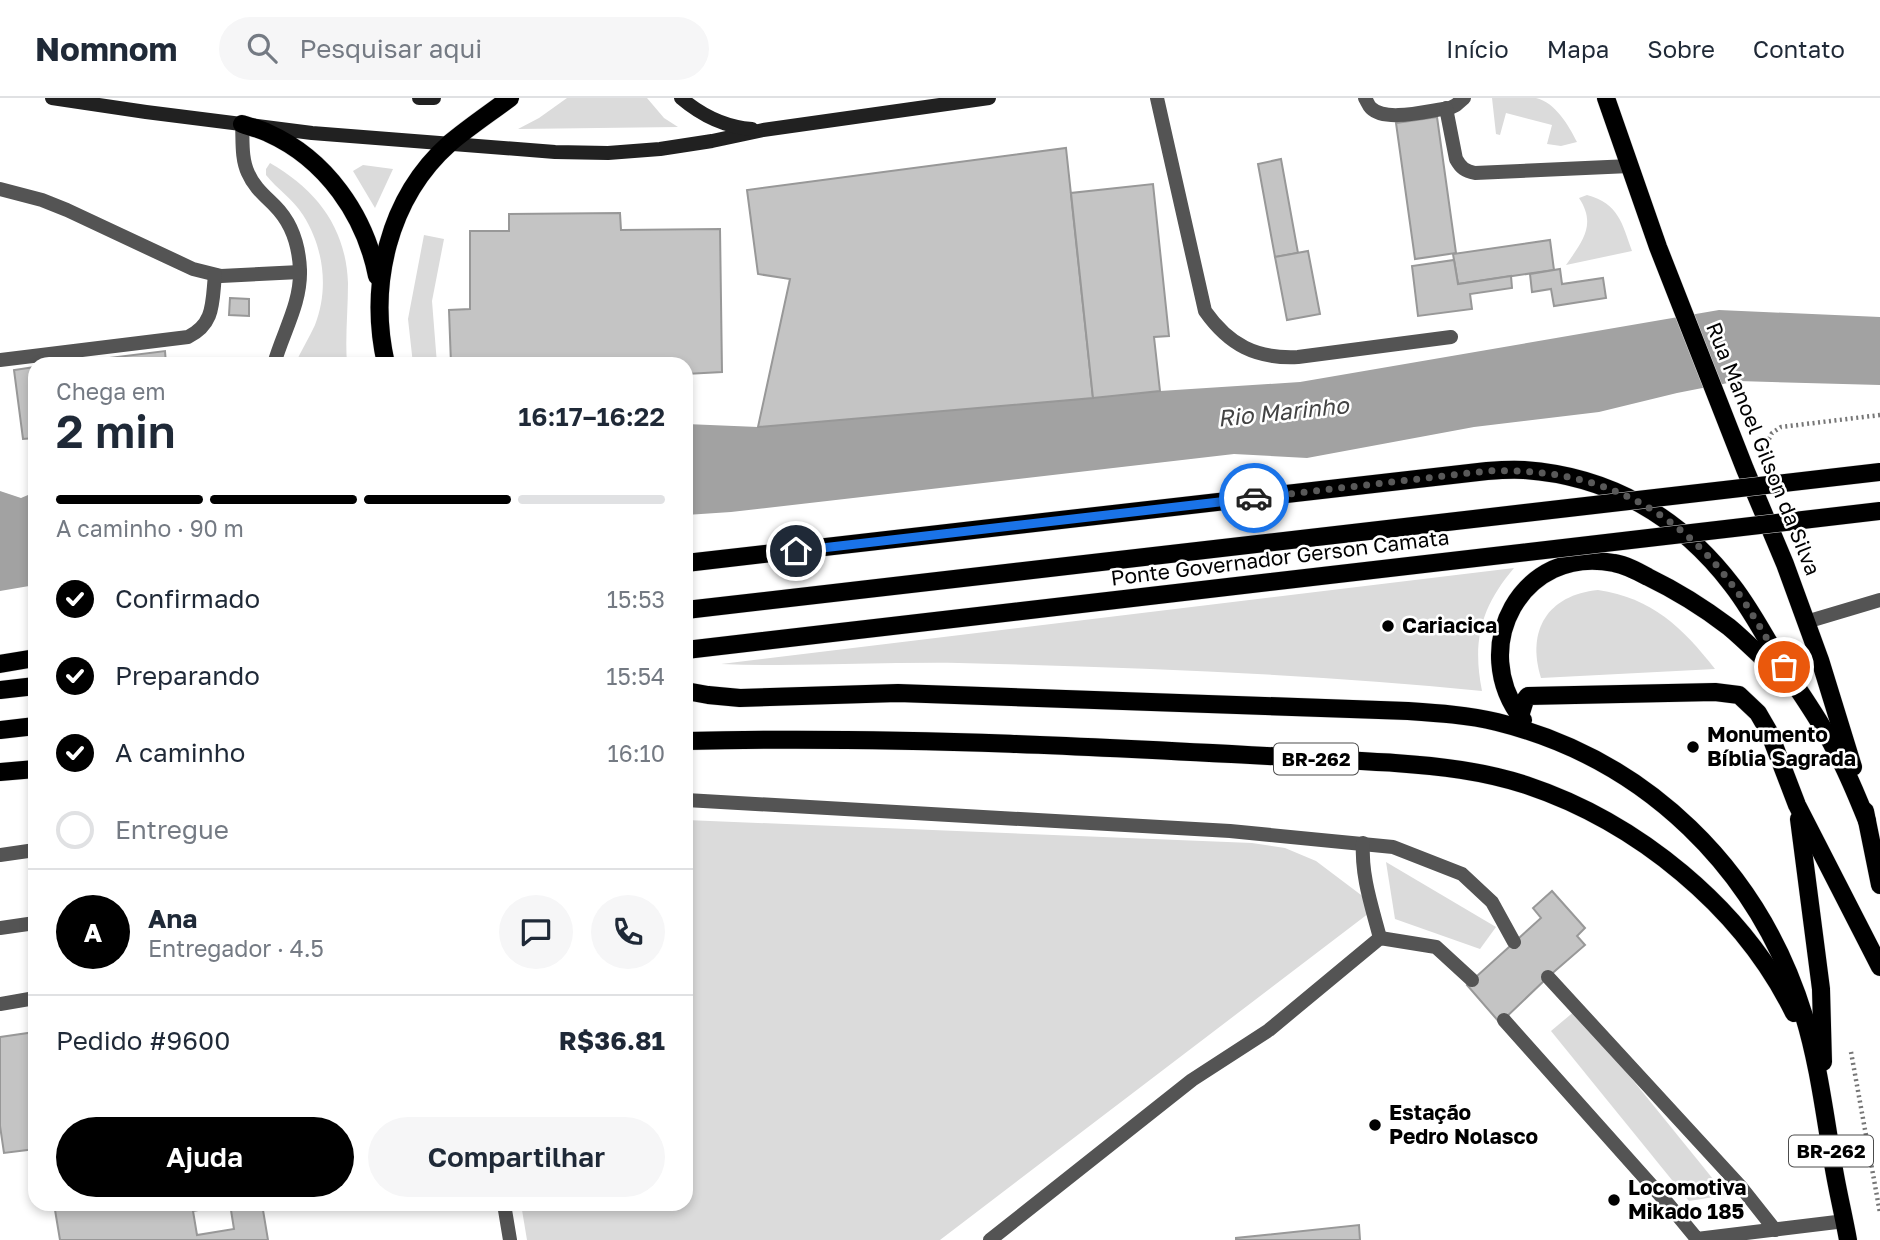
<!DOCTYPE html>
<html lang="pt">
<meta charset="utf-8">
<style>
body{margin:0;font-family:"Golos Text",sans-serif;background:#f6f6f7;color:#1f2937;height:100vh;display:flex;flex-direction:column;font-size:26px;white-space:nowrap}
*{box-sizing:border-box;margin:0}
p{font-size:23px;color:#747a83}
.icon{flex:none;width:38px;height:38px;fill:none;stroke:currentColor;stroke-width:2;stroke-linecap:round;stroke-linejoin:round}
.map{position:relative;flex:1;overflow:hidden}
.drawer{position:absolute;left:28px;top:259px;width:665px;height:854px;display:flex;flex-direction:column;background:#fff;border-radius:21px;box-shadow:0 4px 10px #0003}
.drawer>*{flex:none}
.pin{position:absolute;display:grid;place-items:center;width:60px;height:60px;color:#fff;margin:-30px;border:4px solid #fff;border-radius:50%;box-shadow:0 2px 7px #0007}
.courier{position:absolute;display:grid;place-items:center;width:70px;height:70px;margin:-35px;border:5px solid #1a73e8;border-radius:50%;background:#fff;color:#222;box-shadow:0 2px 9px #0007}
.headline em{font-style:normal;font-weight:600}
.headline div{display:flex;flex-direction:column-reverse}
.headline{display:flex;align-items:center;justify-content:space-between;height:119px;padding:0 28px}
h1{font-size:46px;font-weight:600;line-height:52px}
.bar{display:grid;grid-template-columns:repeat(4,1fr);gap:10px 7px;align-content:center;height:84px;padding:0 28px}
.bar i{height:9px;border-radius:5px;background:#e0e1e3}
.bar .current{background:#000}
.bar p{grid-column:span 4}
.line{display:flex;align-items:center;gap:18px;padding:0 28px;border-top:2px solid #e0e1e3}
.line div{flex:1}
.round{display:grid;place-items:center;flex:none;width:74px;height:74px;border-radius:37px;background:#f6f6f7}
ol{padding:0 28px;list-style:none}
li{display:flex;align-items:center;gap:21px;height:77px}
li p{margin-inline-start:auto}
li .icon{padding:7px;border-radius:50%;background:#000;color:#fff;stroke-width:4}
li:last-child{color:#747a83}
li i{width:38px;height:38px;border:4px solid #e0e1e3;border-radius:50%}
.primary-button{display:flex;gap:14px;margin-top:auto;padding:14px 28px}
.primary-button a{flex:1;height:80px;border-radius:42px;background:#000;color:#fff;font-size:28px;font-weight:600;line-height:80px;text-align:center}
.primary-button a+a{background:#f6f6f7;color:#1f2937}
header{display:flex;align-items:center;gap:42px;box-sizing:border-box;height:98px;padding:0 35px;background:#fff;border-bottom:2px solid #e0e1e3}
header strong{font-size:33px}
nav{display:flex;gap:38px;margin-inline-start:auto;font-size:24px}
.search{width:490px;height:63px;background:#f6f6f7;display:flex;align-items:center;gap:18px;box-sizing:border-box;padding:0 24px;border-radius:38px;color:#747a83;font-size:26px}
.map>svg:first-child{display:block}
.green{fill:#dbdbdb}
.water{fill:#a2a2a2}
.building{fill:#c4c4c4;stroke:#989898;stroke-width:2;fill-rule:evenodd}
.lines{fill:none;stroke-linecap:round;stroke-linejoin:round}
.primary-casing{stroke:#dbdbdb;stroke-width:19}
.path{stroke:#767676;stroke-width:4.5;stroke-dasharray:2 3.5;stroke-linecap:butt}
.service{stroke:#545454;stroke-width:14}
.secondary{stroke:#212121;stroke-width:14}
.primary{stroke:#000;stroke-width:18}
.primary-bridge-casing{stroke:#dbdbdb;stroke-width:19;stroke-linecap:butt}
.primary-bridge{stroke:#000;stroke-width:18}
.done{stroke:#595959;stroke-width:7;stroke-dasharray:0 12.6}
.route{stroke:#1a73e8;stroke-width:9}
.poi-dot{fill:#000;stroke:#fff;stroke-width:2.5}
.labels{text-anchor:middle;stroke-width:5;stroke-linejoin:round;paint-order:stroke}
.shield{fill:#fff;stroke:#4c4c4c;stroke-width:2}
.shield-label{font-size:19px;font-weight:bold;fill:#000}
.street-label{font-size:21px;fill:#000;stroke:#fff}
.poi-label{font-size:21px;font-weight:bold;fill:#000;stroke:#fff;text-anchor:start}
.water-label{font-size:23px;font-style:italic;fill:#434343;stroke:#fff}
</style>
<header>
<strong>Nomnom</strong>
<div class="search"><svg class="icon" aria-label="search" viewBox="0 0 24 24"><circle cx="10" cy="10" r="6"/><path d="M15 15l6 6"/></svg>Pesquisar aqui</div>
<nav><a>Início</a><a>Mapa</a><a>Sobre</a><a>Contato</a></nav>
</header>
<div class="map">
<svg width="1880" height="1142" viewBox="0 0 1880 1142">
<rect width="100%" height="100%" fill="#fff"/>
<g class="green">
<path d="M567 0H647L664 20 678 29 518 31 539 20Z"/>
<path d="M1492 0C1505 0 1523 0 1536 0 1555 4 1569 28 1577 44L1561 48 1547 46 1552 27 1506 15 1500 37 1496 36Z"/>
<path d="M270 65C317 92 346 130 348 185 348 213 345 239 347 266H295C301 253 309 240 315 227 329 191 324 150 303 117 293 101 277 91 266 77V71Z"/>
<path d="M363 67 393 71 375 110 353 73Z"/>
<path d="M1587 97C1619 106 1622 125 1632 153L1566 167C1582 144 1597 127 1579 100Z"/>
<path d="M424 137 444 141 432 203 437 266H413L408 221Z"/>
<path d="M1514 470C1481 509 1472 543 1482 593 1309 576 1134 569 959 565 880 564 800 569 721 566Z"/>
<path d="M1598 492C1652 500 1682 529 1715 571L1541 580C1526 532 1548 497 1598 492Z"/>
<path d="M686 722 1252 745 1285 750 1316 763 1377 809 940 1142H527L521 1106H686Z"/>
<path d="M1386 764 1496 829 1480 851 1395 821Z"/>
<path d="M1576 912 1726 1097 1689 1103 1551 933Z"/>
</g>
<g class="water">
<path d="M1719 212 1880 219V287L1738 283 1677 295 1599 314 1474 329 1307 360 1234 356 731 414 686 417V326L758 329 1160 293 1300 284Z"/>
<path d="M0 393 21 400 35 394V487L0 493Z"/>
</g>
<g class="building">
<path d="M1437 19 1456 155 1415 161 1396 25Z"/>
<path d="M1066 50 1093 300 758 329 790 181 758 176 747 92Z"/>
<path d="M1281 61 1298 155 1275 159 1258 66Z"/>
<path d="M1153 86 1169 238 1154 239 1160 293 1093 300 1071 95Z"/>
<path d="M620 115 621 132 720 131 722 274 686 276V266H451L449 212 470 211V133H509V116Z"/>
<path d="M1550 142 1554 172 1458 186 1453 156Z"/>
<path d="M1308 153 1320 216 1287 222 1275 159Z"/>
<path d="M1454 162 1458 186 1511 178 1512 190 1470 196 1472 211 1418 218 1412 168Z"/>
<path d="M1560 171 1562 186 1603 180 1606 200 1554 208 1551 191 1532 194 1530 176Z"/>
<path d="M230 200 249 201V218L229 217Z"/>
<path d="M165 253 166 266H61Z"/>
<path d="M35 269V340L23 341 14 272Z"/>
<path d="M1552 793 1585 830 1577 838 1585 847 1548 879 1500 925 1467 887 1541 820 1533 810Z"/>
<path d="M35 934V1051L4 1055 0 1028V939Z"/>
<path d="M54 1106H262L268 1142H60ZM230 1106 234 1131 197 1137 193 1113Z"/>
<path d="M1359 1127 1360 1142H1236V1140Z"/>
</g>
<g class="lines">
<g class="primary-casing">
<g id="primary">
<path d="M1606 0 1658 149 1745 371 1785 466 1820 562 1853 669"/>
<path d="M242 26C251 29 260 31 268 35 326 61 365 117 377 178"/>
<path d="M386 266C368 187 388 100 450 45 469 29 490 15 510 0"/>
<path d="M686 465 1487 373C1499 372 1512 371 1524 372 1610 378 1680 419 1732 487 1750 510 1765 538 1780 564 1798 592 1819 620 1834 650 1847 673 1857 698 1867 723"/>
<path d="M0 566 35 560"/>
<path d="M0 592 35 588"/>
<path d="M686 593 708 597 740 600 898 595 1408 613C1438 615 1468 617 1497 624 1646 661 1759 771 1804 918 1818 964 1824 1012 1832 1059 1836 1087 1843 1114 1848 1142"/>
<path d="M1520 618 1525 602 1528 598 1715 594 1739 597 1758 615 1769 634 1797 707 1880 869"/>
<path d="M1523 622C1466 550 1522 446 1614 465 1626 467 1637 473 1648 479 1677 493 1704 510 1729 529 1747 544 1763 561 1780 576"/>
<path d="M0 632 35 628"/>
<path d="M686 643C923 637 1159 652 1395 665 1439 668 1483 673 1526 687 1637 724 1742 809 1794 915"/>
<path d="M0 674 35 671"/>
<path d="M1865 713 1880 787"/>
<path d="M1799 721 1821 891 1823 964"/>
</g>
</g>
<g class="path">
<path d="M1764 351 1772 335 1781 329 1880 317"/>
<path d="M1851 954 1880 1115"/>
</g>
<g class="service">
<path d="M1157 0 1205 213C1229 247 1256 261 1298 259L1451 239"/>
<path d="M1365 0C1367 3 1368 7 1371 10 1386 25 1430 12 1450 10L1456 7 1464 0"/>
<path d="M1446 10 1456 61C1461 70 1465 73 1475 75L1630 68"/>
<path d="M242 26C243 42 241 60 248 75 254 89 264 97 275 108 292 125 299 148 300 172 301 206 283 234 274 266"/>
<path d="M0 91 42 102 67 112 193 171 221 178 300 174"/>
<path d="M0 262 188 239C215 226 212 204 215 177"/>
<path d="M1806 524 1880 502"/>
<path d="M686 702 1230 733 1393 749 1462 776 1492 804 1514 844"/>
<path d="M1363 745C1361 778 1372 809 1380 840"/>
<path d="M0 757 35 752"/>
<path d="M0 830 35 825"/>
<path d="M1548 879 1741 1089 1775 1132"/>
<path d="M0 906 35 900"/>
<path d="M1504 922 1669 1107 1697 1141 1845 1123"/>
<path d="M504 1106 510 1142"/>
<path d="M990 1142 1192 982 1269 932 1380 840 1436 849 1472 882"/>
</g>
<g class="secondary">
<path d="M52 0 146 14 312 35 555 54 608 55 660 51 712 43 763 32 989 0"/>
<path d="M419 0H434"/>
<path d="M681 0C701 17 725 29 752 31"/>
</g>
<use href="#primary" class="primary"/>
<g class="primary-bridge-casing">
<g id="primary-bridge">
<path d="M686 512 1880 374"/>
<path d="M686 552 1880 413"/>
</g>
</g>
<use href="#primary-bridge" class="primary-bridge"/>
</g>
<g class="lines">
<path class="done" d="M1254 400 1487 373C1590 369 1671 404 1733 488 1752 513 1767 542 1784 569"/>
<path class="route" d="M796 453 1254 400"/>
</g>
<g class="poi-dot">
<circle cx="1388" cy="528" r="7"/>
<circle cx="1693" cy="649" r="7"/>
<circle cx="1375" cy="1027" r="7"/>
<circle cx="1614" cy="1102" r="7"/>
</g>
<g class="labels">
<g class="shield">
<rect x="1274" y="645.5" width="84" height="31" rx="5"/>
<rect x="1789" y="1037.5" width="84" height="31" rx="5"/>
</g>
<g class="shield-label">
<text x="1316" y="668">BR-262</text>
<text x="1831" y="1060">BR-262</text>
</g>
<g class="street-label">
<text transform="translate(1763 351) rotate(68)" y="7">Rua Manoel Gilson da Silva</text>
<text transform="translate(1280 460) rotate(-7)" y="7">Ponte Governador Gerson Camata</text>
</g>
<g class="poi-label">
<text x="1402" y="535">Cariacica</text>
<text x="1707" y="644">Monumento<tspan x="1707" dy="24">Bíblia Sagrada</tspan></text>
<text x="1389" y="1022">Estação<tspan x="1389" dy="24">Pedro Nolasco</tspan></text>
<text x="1628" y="1097">Locomotiva<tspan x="1628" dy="24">Mikado 185</tspan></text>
</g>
<g class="water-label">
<text transform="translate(1283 314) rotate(-6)" y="8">Rio Marinho</text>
</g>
</g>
</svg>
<div class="pin" style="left:1784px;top:569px;background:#ea580c"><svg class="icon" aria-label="bag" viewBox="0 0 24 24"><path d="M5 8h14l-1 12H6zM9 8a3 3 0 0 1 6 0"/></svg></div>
<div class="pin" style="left:796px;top:453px;background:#1f2937"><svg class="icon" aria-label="home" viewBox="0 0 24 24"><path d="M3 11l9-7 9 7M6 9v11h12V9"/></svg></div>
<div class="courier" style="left:1254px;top:400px"><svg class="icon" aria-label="car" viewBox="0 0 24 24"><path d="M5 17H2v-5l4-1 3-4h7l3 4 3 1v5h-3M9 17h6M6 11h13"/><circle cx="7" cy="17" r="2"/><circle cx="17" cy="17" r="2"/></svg></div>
<section class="drawer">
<div class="headline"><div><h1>2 min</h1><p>Chega em</p></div><em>16:17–16:22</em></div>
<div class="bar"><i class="current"></i><i class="current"></i><i class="current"></i><i></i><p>A caminho · 90 m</p></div>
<ol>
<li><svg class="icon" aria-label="check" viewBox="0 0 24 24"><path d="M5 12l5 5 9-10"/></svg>Confirmado<p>15:53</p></li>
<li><svg class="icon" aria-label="check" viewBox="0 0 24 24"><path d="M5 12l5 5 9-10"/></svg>Preparando<p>15:54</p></li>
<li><svg class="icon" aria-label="check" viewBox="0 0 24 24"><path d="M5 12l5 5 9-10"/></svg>A caminho<p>16:10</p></li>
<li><i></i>Entregue</li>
</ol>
<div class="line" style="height:126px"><b class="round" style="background:#000;color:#fff">A</b><div><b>Ana</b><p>Entregador · 4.5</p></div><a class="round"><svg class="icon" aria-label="chat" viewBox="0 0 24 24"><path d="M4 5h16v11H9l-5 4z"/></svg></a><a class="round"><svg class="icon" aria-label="phone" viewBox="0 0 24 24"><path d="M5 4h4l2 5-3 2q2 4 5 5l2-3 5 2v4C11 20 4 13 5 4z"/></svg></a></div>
<div class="line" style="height:91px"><div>Pedido #9600</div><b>R$36.81</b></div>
<div class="primary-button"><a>Ajuda</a><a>Compartilhar</a></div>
</section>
</div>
